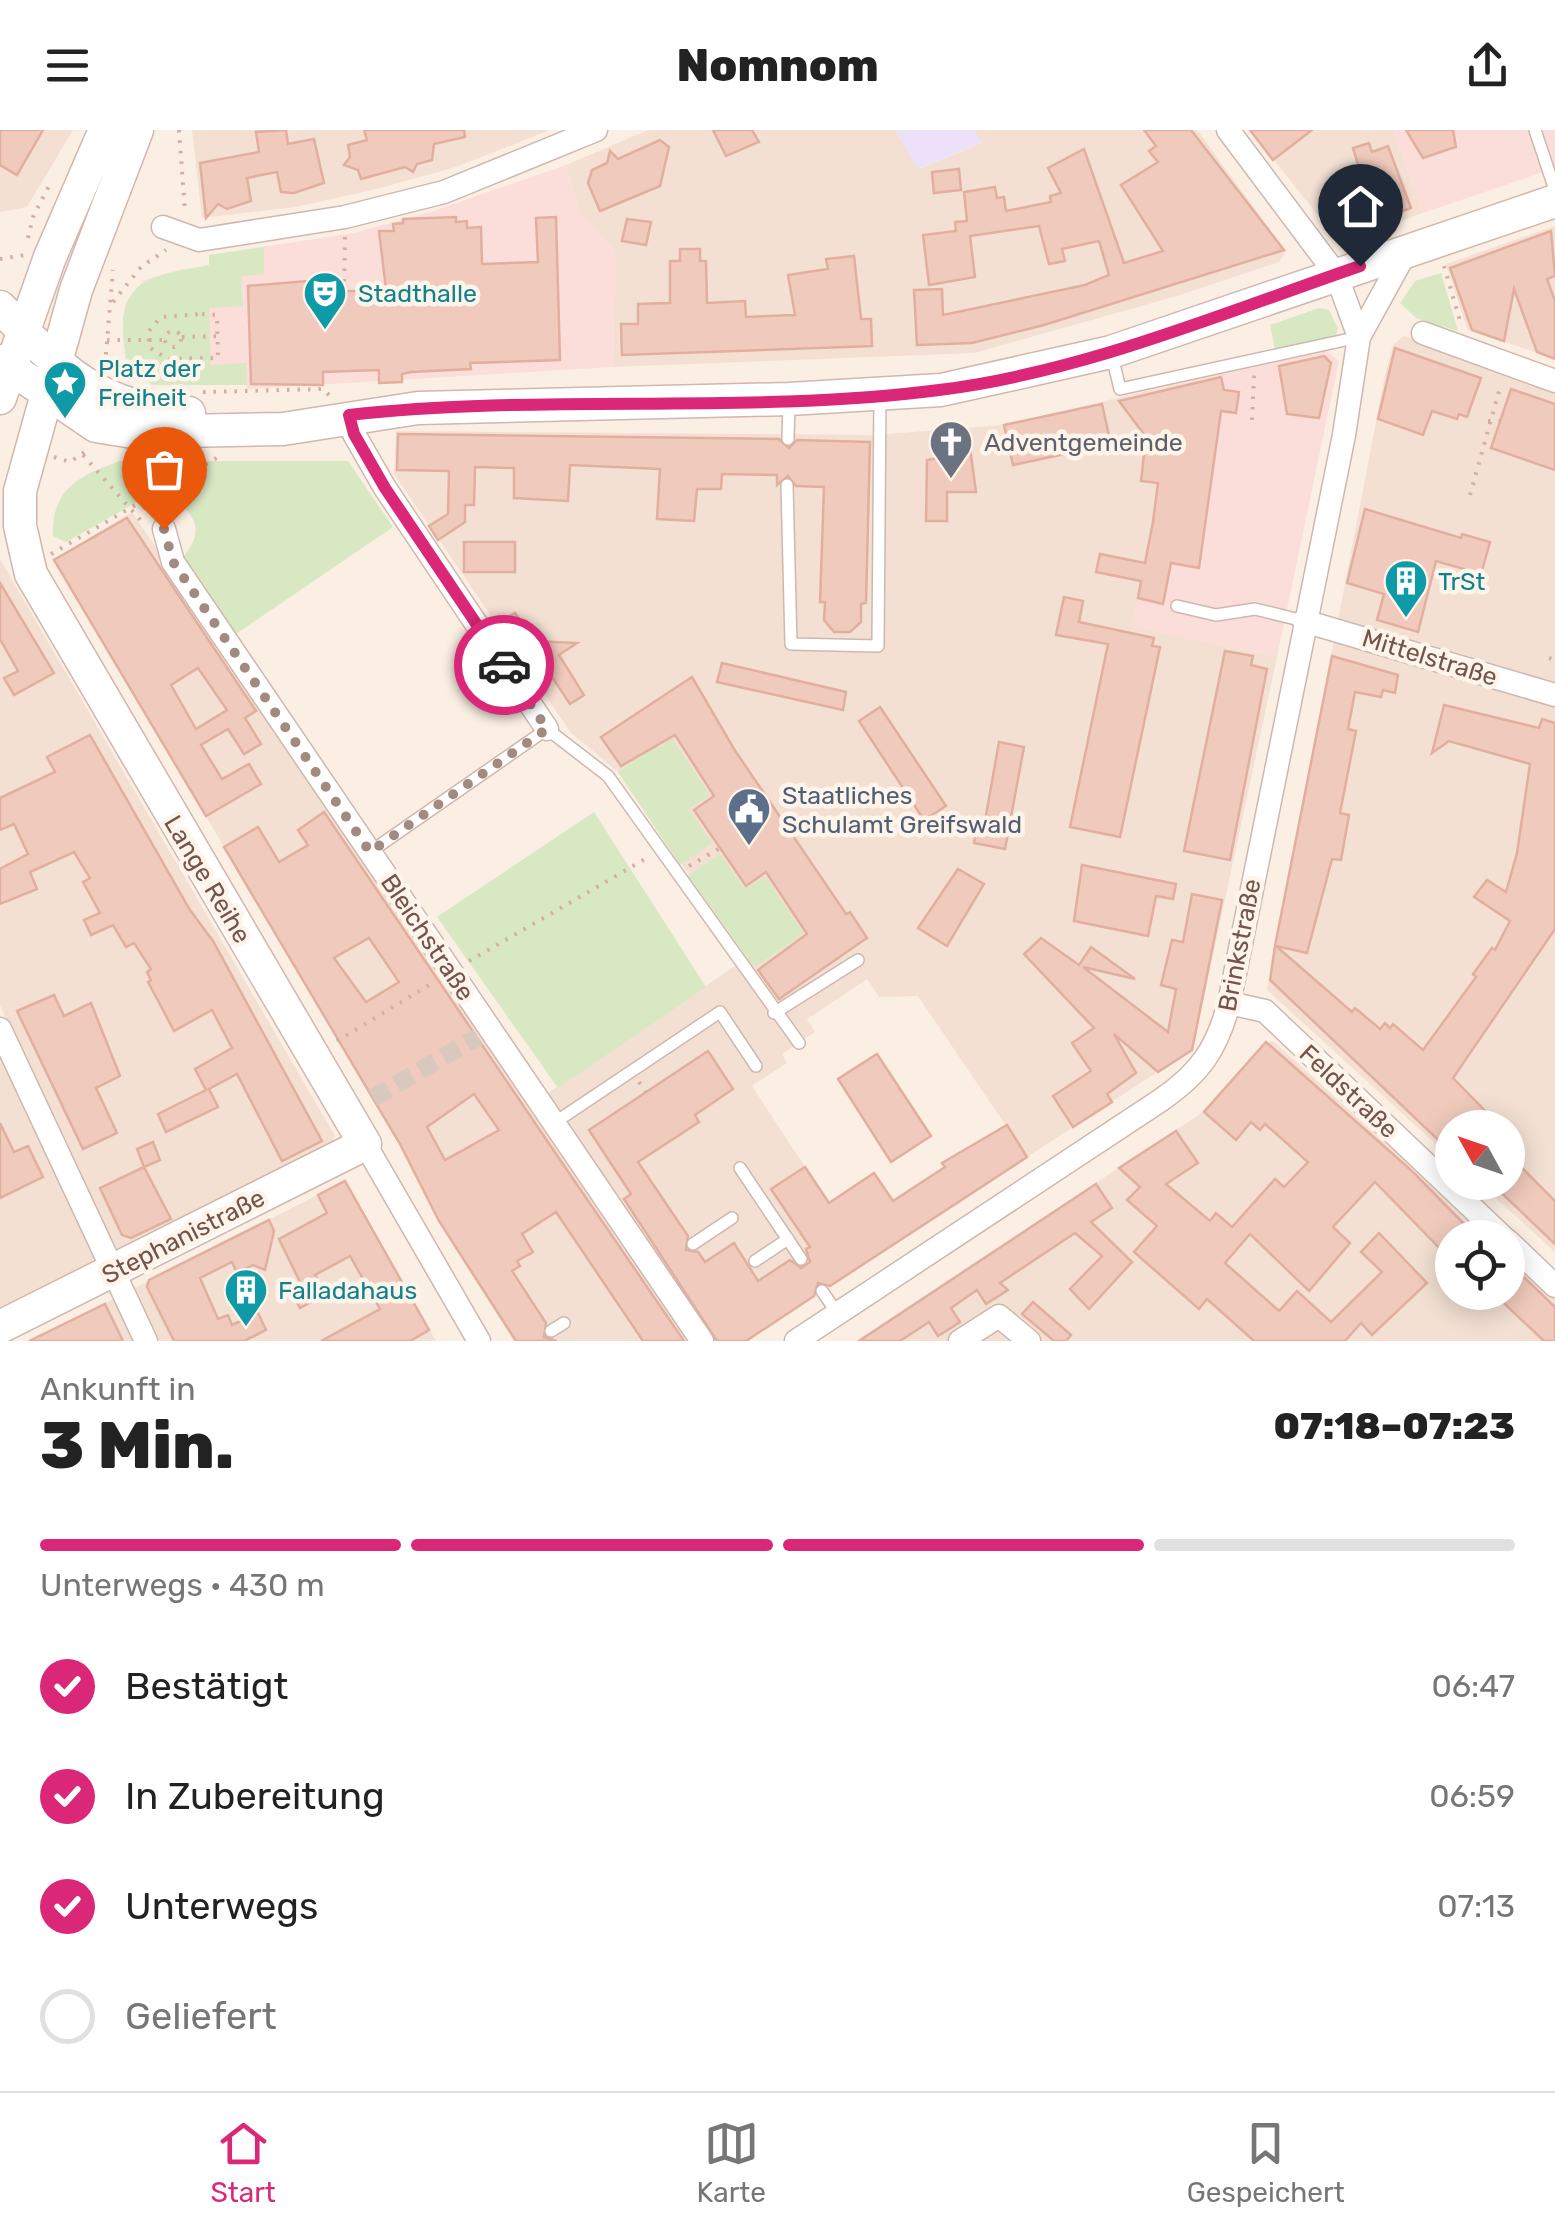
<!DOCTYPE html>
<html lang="de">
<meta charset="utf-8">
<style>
body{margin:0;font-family:Rubik,sans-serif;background:#f2f2f2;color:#222;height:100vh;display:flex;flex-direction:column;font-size:38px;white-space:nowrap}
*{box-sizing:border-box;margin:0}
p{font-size:32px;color:#767676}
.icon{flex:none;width:55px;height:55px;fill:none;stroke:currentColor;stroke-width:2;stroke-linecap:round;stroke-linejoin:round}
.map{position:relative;height:1211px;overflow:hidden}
.panel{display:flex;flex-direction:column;background:#fff;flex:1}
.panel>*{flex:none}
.needle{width:65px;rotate:310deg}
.tools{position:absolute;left:1435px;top:980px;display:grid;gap:20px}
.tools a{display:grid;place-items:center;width:90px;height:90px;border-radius:50%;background:#fff;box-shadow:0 5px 25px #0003;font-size:50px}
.pin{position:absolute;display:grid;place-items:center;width:85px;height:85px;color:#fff;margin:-102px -42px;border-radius:50% 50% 50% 0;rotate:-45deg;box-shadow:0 0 10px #0007}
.pin .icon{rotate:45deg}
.courier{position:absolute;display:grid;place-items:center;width:100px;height:100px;margin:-50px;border:8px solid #db2777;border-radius:50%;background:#fff;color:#222;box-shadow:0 2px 12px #0007}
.headline em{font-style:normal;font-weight:800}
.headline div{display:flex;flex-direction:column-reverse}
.headline{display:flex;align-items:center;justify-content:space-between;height:170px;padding:0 40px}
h1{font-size:65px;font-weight:800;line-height:75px}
.bar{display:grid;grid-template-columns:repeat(4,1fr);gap:15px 10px;align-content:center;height:120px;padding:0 40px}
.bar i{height:12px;border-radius:8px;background:#e0e0e0}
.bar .active{background:#db2777}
.bar p{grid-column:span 4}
ol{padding:0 40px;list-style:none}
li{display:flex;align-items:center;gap:30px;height:110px}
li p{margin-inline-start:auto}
li .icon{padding:10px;border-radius:50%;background:#db2777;color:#fff;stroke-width:4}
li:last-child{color:#767676}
li i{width:55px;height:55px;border:5px solid #e0e0e0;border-radius:50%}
header{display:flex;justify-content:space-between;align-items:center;height:130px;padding:0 40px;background:#fff;font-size:45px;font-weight:800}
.tabs{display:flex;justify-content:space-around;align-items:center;height:140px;border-top:2px solid #e0e0e0;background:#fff;font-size:28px;color:#767676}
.tabs a{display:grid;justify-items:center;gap:5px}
.tabs .active{color:#db2777}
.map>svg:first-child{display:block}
.residential{fill:#f3e0d3}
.commercial{fill:#fbded9}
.education{fill:#ece1f8}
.green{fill:#d7e8c3}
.building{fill:#f0cbbd;stroke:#e2af9e;stroke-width:2.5;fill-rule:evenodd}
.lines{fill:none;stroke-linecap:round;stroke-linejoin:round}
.pedestrian-tunnel{stroke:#d9c8be;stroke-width:18;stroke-dasharray:18 9;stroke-linecap:butt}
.service-casing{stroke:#ceb8ae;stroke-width:14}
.minor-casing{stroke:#ceb8ae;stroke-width:25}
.secondary-casing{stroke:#d1b7ac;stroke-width:35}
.path{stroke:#d4aea0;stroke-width:4;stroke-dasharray:2.5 8;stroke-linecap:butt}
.service{stroke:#fff;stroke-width:11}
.minor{stroke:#fff;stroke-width:22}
.secondary{stroke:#fff;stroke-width:32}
.done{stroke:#a38a81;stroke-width:10;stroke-dasharray:0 18}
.route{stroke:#db2777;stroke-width:12}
.labels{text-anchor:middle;stroke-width:9;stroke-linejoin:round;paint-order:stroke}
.culture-label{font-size:25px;fill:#0d838f;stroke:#fef4ea;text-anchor:start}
.worship-label{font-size:25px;fill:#5b616d;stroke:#fef4ea;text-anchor:start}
.street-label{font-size:25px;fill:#73544b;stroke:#fef4ea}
.service-label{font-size:25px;fill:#4e5e75;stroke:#fef4ea;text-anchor:start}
</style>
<header><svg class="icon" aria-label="menu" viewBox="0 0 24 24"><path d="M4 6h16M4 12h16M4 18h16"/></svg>Nomnom<svg class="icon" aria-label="share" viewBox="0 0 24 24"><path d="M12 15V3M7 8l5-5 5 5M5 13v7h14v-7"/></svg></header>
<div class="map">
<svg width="1555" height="1211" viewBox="0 0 1555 1211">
<rect width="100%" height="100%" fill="#fbefe4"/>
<g class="residential">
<path d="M0 0H73L27 77 0 82Z"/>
<path d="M192 0H550L456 37 377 59 296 77 202 88Z"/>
<path d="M648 0H895L919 39 982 13 974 0H1197L1286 121 1279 132 1177 166 974 223 613 237 615 121 580 84 566 35Z"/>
<path d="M1250 0H1393L1423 83 1340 113Z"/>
<path d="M1555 96V229L1467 199 1446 134Z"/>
<path d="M1404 206 1555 258V1122L1479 1053 1508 1052V998H1452V1029L1267 860 1385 245 1393 215Z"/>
<path d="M1159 258 1166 289 1153 392 1132 496 1277 527 1193 919 1027 1027 918 866 879 867 867 849 807 889 815 902 782 924 787 933 752 956 867 1131 747 1211H514L454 1117 399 1013 56 433 59 426 132 382 529 976 747 828 618 642 571 603 394 344 396 301 874 305 1003 295Z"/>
<path d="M0 429 335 1006 328 1020 129 1124 116 1119 107 1102 0 875Z"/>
<path d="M1273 911 1490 1107 1452 1108V1162H1508V1124L1555 1169V1211H856L1200 984 1263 914Z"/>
<path d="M0 925 94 1128 90 1139 0 1184Z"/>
<path d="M345 1051 436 1211H29L105 1173Z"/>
</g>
<g class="commercial">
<path d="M1393 0H1555V38L1423 83Z"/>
<path d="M566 35 580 84 615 121 613 237 247 259 246 255H153L132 243 125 229 126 172 144 150 209 135V125L354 103 434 81Z"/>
<path d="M1327 221 1339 231 1277 527 1132 496 1153 392 1166 289 1159 258Z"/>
</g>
<path class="education" d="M895 0H974L982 13 918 39Z"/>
<g class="green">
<path d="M264 117V144L241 146 243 176 209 178 211 235 246 233 247 255H153L132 243C125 227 123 214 123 196 123 144 169 143 209 135V125Z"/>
<path d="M1441 143 1458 201 1416 188 1400 173 1415 151Z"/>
<path d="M1319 178 1329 180 1338 199 1335 208 1275 220 1270 195Z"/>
<path d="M120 331H348L393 397 236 504 183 427C204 404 198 381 169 370L143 380 137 372 66 412 53 406C51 358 81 345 120 331Z"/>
<path d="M668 603 710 665 689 679 712 713 680 735 618 642 643 625 641 620 664 616Z"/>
<path d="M594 682 706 857 558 958 437 787Z"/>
<path d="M720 724 745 759 765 746 804 804 754 837 688 746Z"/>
</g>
<g class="building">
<path d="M0 0H43L17 45 0 35Z"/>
<path d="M286 0 288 14 314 9 324 53 294 63 281 62 277 42 247 48 251 71 227 79 218 74 206 88 200 33 259 22 256 2Z"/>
<path d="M364 0H464L465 7 434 14 432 30 417 34 413 42 405 37 361 49 358 40 344 35 350 27 348 15 367 10Z"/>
<path d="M713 0H752L759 12 726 26Z"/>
<path d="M1144 0H1191L1284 120 1044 195 972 213 917 215 914 160 942 159 943 185 1085 155 1109 145 1099 111 1062 119 1065 131 1049 134 1039 96 970 106 975 147 929 155 923 105 956 101 955 92 967 91 964 62 995 57 997 68 1004 67 1006 81 1051 72 1050 66 1061 63 1048 38 1084 19 1124 133 1163 121 1121 55 1158 32 1149 21 1156 16Z"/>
<path d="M1250 0H1312L1273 30Z"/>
<path d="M1406 0H1453L1456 17 1423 28Z"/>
<path d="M660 10 669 17 660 56 600 81 588 53 592 40 607 33 610 21 618 29Z"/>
<path d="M1369 13 1372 22 1388 16 1411 78 1375 91 1353 18Z"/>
<path d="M959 39 961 60 934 63 932 42Z"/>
<path d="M456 87V92L467 91V98L481 97 482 134 538 132 536 88 556 87 560 230 470 233 471 239 411 242 402 244V252L379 253V240L323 242V255L251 254 248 156 319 150V163L386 159 379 101H394L393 94 403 93V89Z"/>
<path d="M627 89 651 92 646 115 622 111Z"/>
<path d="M1551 101 1555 146 1547 149 1555 171V229L1537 222 1514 159 1504 211 1472 200 1450 138Z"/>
<path d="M680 119H700V131H706L707 173 745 171 746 187 795 185 788 145 828 139 826 129 854 126 861 189H871L872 216 622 225 621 194H638V174L670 173V131H680Z"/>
<path d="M1395 218 1481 248 1467 287 1459 284 1457 289 1432 281 1423 305 1378 289Z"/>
<path d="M1324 226 1331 233 1319 288 1287 284 1279 236Z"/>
<path d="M1221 247 1224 260 1239 262 1236 283 1221 281 1199 438 1171 433 1163 474 1138 468 1141 451 1096 442 1100 424 1145 433 1153 392 1158 353 1141 351 1146 307 1119 271Z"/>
<path d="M1511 259 1555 274V340L1491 318Z"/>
<path d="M1102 274 1111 314 1013 335 1004 295Z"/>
<path d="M968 303 976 362H947V391H926L927 330 944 327V307Z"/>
<path d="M398 304 779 309 789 318 797 310 870 312 866 473 861 474V492L850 502H834L824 490 825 472H820L824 357 796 356 788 346 777 355V345L722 344 721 359H697L694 391 657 389 660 339 570 335 568 371 514 368V338L475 337 474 375H465V392L438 410 429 396 448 384 449 341 397 340Z"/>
<path d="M1365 379 1461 408 1462 404 1490 412 1481 444 1436 431 1418 502 1377 490 1384 464 1347 453Z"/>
<path d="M127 388 256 581 245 588 261 614 244 624 228 599 201 615 222 649 249 634 261 654 206 686 54 430ZM198 538 227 580 196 599 171 555Z"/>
<rect x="464" y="412" width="51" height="30"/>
<path d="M0 453 54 543 14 565 4 548 18 541 0 509Z"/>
<path d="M1064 467 1083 471 1079 492 1154 508 1152 516 1160 517 1120 707 1070 697 1108 514 1056 505Z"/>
<path d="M515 483 534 511 577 513 559 525 584 565 570 574 546 538 531 548 496 495Z"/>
<path d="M1225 521 1253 526 1251 535 1267 539 1230 730 1184 721Z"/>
<path d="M1332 526 1398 545 1395 563 1383 560 1381 567 1355 562 1348 599 1356 601 1340 683 1349 685 1341 730 1332 729 1307 823 1276 816 1352 882 1355 878 1380 899 1385 893 1390 898 1393 894 1423 920 1476 847 1473 844 1492 818 1495 820 1510 791 1474 767 1487 750 1506 762 1517 723 1530 634 1449 611 1432 623 1444 575 1539 598 1542 589 1555 593V799L1453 948 1502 998H1452V1023L1270 850 1275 816Z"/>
<path d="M722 533 846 562 843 580 717 552Z"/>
<path d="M692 547 734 619 846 784 850 782 867 808 779 869 758 840 807 804 766 742 746 756 694 680 714 666 675 605 621 636 601 607Z"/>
<path d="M880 577 946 676 924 690 859 591Z"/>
<path d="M90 605 190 780 213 811 322 1011 282 1031 237 944 209 959 218 977 166 1002 158 984 206 960 195 939 232 918 212 880 174 901 148 852 151 850 147 842 151 839 134 813 126 817 113 795 91 805 84 790 100 783 83 752 90 748 74 722 30 742 37 759 0 774V739L28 724 14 694 0 700V668L55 642 47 627Z"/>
<path d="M999 612 1024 617 1005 719 974 713 978 689 985 691Z"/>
<path d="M324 682 554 1021 684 1211H643L556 1082 522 1104 533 1122 517 1131 520 1136 512 1141 546 1193 544 1207 557 1211H516L439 1091 400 1014 224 717 258 697 279 732 308 715 298 700ZM369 808 399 852 366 872 334 828ZM474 964 499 1000 445 1030 427 997Z"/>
<path d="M1082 735 1176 754 1173 769 1156 766 1148 806 1074 791Z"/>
<path d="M958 739 984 754 947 816 918 798Z"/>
<path d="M1192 764 1222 770 1192 920 1158 942 1114 904 1136 943 1107 964 1112 972 1073 997 1053 966 1091 941 1072 913 1094 898 1024 824 1041 808 1079 835 1091 817 1135 849 1083 837 1168 902 1176 859 1161 855 1172 810 1183 812Z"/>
<path d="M54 865 64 886 91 873 120 946 96 958 117 1003 83 1019 17 881Z"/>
<path d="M1266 912 1413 1042 1478 1108H1452V1131L1375 1052 1333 1097 1350 1113 1309 1161 1250 1104 1225 1133 1279 1181 1297 1161 1331 1192 1382 1142 1361 1122 1379 1103 1427 1153 1372 1205 1361 1193 1345 1211H1254L1207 1169 1199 1179 1134 1122 1157 1096 1127 1070 1140 1057 1119 1038 1176 1001 1198 1033 1166 1054 1210 1091 1216 1083 1232 1097 1275 1049 1284 1057 1308 1032 1265 994 1260 1000 1251 992 1236 1010 1204 982Z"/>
<path d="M708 921 733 959 695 985 699 992 638 1032 688 1106 686 1120 698 1122 705 1132 734 1113 758 1151 790 1130 801 1138 810 1132 806 1119 810 1117 771 1059 805 1037 829 1073 874 1043 893 1071 945 1037 942 1033 1007 995 1027 1027 830 1156 818 1153 814 1166 746 1211H717L624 1069 631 1064 589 1000Z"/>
<path d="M877 924 931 1006 891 1032 838 949Z"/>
<path d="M0 993 14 1022 28 1016 43 1047 0 1068Z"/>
<path d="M153 1012 160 1030 144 1037 171 1089 131 1108 122 1105 100 1058 144 1037 137 1019Z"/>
<path d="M1508 1024 1555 1071V1114L1490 1052H1508Z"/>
<path d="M345 1051 429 1200 410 1211H321L380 1179 350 1126 315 1145 326 1164 319 1168 300 1178 290 1160 301 1154 279 1109 327 1083 318 1065Z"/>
<path d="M1096 1054 1112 1078 1091 1092 1132 1132 1089 1179 1070 1159 1102 1126 1075 1103 1000 1153 1008 1160 986 1174 977 1160 951 1178 960 1192 938 1206 929 1192 900 1211H859Z"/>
<path d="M269 1090 274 1101 265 1140 253 1135 237 1143 232 1132 200 1148 218 1189 228 1185 232 1195 258 1183 266 1200 244 1211H174L147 1157 149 1150Z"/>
<path d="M1508 1132 1555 1177V1211H1544L1492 1162H1508Z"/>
<path d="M1033 1172 1071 1205 1066 1211H1054L1022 1184Z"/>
<path d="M105 1174 123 1211H29L70 1191Z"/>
</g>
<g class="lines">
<path class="pedestrian-tunnel" d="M373 968 478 907"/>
<g class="service-casing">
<g id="service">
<path d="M1535 0 1555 60"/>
<path d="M1112 226 1120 259 1359 207"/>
<path d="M788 309 789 273"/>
<path d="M787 355 791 514 878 516 880 266"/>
<path d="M1177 476 1216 485 1255 479 1304 491"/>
<path d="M370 722 547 599 608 646 799 913"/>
<path d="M774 883 858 830"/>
<path d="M554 993 720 882 756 936"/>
<path d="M740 1038 801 1129"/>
<path d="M693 1114 732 1088"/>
<path d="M755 1131 788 1109"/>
<path d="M822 1161 837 1183"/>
<path d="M551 1201 564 1193"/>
</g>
</g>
<g class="minor-casing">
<g id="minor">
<path d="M1228 0 1336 144 1359 207"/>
<path d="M163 97 199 110 345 87 444 62 596 0"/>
<path d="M1423 203 1555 251"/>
<path d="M349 285 354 304 385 358 547 599"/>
<path d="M164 399 173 432 702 1211"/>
<path d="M1304 491 1555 565"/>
<path d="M1229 873 1265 881 1504 1108"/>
<path d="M0 899 146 1211"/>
<path d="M365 1014 479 1211"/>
<path d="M1508 1111 1555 1156"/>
<path d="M796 1211 1161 970C1200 943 1217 919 1229 873L1344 305 1359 207 1408 118"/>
<path d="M960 1211 999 1186 1029 1211"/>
</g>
</g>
<g class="secondary-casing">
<g id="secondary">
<path d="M0 177C58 237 101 282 189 283"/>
<path d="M0 231 96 296 133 302 283 299 418 278 789 269 941 260 1111 222 1555 71"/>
<path d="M0 268 50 127 105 0"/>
<path d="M0 1197 365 1014 31 444 20 396V361L76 160 137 0"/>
</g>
</g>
<g class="path">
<path d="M179 0 185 82"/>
<path d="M28 108 33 87 51 52"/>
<path d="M0 129 25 125"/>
<path d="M1444 136 1461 194"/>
<path d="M344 162 345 107"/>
<path d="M113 172 141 137 166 120"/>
<path d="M202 184 217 185 218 228 167 229 149 217V201L161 187Z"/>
<circle cx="173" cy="209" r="8"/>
<path d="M182 207 221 206"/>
<path d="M107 210H165"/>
<path d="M105 235 113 140"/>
<path d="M203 262 323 259 330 266"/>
<path d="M1252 290 1254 245"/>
<path d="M1488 291H1500"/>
<path d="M83 325 142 392"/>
<path d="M54 327 70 332 86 321"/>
<path d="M1470 365 1501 254"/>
<path d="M51 424 220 326"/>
<path d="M1549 528 1555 530"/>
<path d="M689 736 720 718"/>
<path d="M469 831 647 728"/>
<path d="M337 911 431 854"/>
<path d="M639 952 650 969"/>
</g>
<use href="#service" class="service"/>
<use href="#minor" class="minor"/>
<use href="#secondary" class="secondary"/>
</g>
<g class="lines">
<path class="done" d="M164 399 173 432 370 722 547 599 504 535"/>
<path class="route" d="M504 535 385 358 354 304 349 285C544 263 744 285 939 260 1084 242 1223 183 1360 136"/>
</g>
<defs>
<g id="theatre-pin" transform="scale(2.25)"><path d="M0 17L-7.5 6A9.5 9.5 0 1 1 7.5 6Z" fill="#0f9aa8" stroke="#fef4ea"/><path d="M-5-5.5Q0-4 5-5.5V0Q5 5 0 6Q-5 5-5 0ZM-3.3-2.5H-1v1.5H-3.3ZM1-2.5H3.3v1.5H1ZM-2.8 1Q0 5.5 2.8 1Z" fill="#fff"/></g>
<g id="sight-pin" transform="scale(2.25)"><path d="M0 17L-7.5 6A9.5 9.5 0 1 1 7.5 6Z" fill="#0f9aa8" stroke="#fef4ea"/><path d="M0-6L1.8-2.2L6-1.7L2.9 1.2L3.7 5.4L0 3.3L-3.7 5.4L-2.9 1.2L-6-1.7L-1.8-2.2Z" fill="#fff"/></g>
<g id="church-pin" transform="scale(2.25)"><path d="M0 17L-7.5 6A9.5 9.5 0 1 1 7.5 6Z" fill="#6b7280" stroke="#fef4ea"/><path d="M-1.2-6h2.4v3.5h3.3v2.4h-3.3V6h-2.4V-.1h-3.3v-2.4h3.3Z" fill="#fff"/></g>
<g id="building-pin" transform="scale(2.25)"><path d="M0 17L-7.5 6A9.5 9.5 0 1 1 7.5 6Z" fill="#0f9aa8" stroke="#fef4ea"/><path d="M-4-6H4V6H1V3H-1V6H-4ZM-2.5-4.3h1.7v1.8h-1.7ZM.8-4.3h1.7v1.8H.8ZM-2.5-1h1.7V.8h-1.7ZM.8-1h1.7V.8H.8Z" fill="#fff"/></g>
<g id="civic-pin" transform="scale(2.25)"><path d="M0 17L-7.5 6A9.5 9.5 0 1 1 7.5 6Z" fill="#5c6f8a" stroke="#fef4ea"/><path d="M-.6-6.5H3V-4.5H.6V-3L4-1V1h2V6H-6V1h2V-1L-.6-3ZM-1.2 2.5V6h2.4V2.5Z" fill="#fff"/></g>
</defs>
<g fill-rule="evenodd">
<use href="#theatre-pin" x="325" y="163"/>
<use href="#sight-pin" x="65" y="252"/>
<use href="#church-pin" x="951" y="312"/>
<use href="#building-pin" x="1406" y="451"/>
<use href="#civic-pin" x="749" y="679"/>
<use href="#building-pin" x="246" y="1160"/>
</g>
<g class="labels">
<g class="culture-label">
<text x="358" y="172">Stadthalle</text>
<text x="98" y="247">Platz der<tspan x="98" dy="29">Freiheit</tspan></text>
<text x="1438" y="460">TrSt</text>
<text x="278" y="1169">Falladahaus</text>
</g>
<g class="worship-label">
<text x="984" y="321">Adventgemeinde</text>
</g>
<g class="street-label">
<text transform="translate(1430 527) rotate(17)" y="9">Mittelstraße</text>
<text transform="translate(208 749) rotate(59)" y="9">Lange Reihe</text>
<text transform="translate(428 807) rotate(56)" y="9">Bleichstraße</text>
<text transform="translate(1239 815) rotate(-79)" y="9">Brinkstraße</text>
<text transform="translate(1349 961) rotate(43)" y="9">Feldstraße</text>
<text transform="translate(183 1106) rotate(-27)" y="9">Stephanistraße</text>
</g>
<g class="service-label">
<text x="782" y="674">Staatliches<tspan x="782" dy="29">Schulamt Greifswald</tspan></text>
</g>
</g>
</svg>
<div class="tools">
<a><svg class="needle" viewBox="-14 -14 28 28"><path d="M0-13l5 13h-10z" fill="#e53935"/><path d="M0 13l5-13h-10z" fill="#767676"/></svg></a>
<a><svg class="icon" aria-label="locate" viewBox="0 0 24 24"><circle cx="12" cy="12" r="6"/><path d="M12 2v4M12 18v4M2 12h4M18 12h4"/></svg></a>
</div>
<div class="pin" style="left:164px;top:399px;background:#ea580c"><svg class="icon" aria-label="bag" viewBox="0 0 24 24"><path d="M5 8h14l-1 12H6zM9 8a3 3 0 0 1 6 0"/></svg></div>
<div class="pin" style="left:1360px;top:136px;background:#1f2937"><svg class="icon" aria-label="home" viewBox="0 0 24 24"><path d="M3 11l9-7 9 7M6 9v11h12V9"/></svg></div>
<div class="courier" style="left:504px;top:535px"><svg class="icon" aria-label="car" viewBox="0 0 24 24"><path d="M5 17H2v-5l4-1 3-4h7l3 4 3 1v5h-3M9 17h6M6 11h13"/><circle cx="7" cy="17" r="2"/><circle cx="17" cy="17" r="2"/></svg></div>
</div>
<section class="panel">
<div class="headline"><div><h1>3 Min.</h1><p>Ankunft in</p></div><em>07:18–07:23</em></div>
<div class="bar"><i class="active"></i><i class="active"></i><i class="active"></i><i></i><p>Unterwegs · 430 m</p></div>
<ol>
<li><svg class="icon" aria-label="check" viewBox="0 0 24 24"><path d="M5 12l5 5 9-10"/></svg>Bestätigt<p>06:47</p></li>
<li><svg class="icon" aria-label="check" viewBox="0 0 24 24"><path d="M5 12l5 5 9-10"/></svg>In Zubereitung<p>06:59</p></li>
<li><svg class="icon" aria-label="check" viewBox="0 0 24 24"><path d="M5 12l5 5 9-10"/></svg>Unterwegs<p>07:13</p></li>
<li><i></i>Geliefert</li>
</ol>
</section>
<nav class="tabs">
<a class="active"><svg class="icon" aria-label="home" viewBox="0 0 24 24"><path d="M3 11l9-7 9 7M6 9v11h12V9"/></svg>Start</a>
<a><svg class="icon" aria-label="map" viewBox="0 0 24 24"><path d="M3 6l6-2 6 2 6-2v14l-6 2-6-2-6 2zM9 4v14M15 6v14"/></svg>Karte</a>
<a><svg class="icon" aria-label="saved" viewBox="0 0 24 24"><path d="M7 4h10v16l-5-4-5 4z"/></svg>Gespeichert</a>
</nav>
